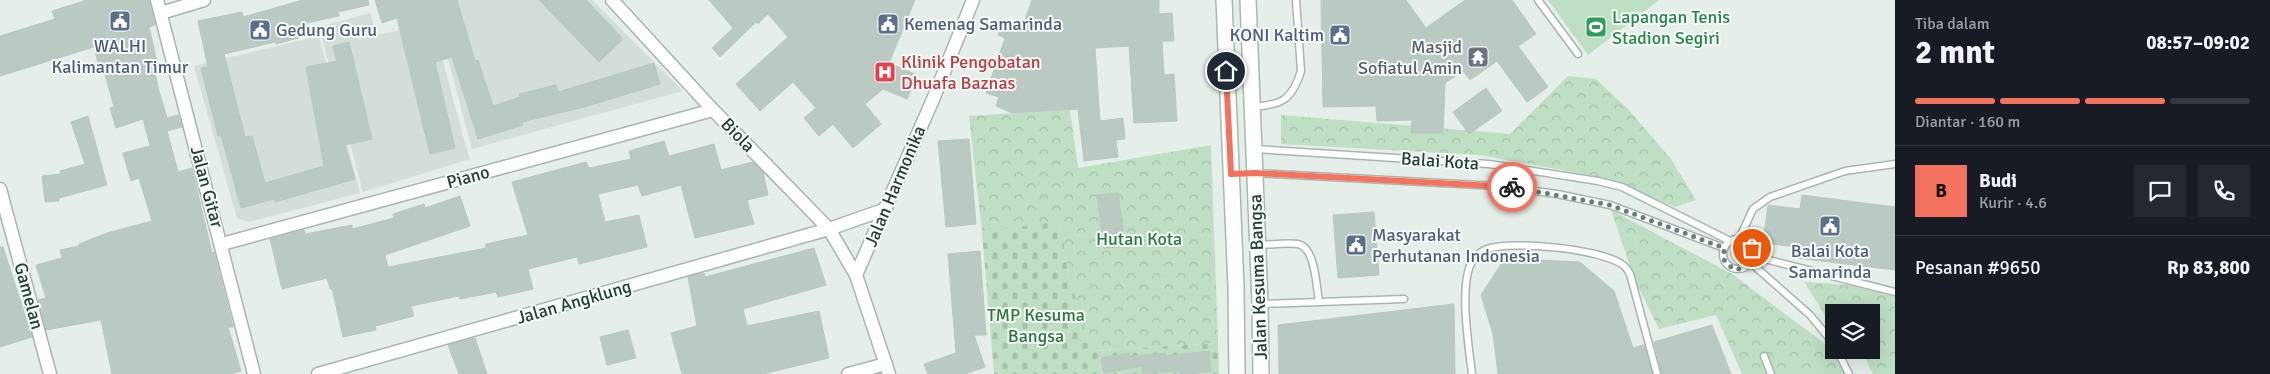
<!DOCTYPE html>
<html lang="id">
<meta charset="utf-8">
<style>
body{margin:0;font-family:Signika,sans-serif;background:#242831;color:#f1f3f6;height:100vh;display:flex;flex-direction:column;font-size:19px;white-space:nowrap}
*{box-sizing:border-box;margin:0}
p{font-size:16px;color:#9ea1a6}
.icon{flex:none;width:28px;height:28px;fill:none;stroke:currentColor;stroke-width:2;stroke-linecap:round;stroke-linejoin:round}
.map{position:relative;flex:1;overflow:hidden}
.details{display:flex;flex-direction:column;background:#171b24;width:375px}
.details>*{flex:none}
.controls{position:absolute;left:1825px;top:304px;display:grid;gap:10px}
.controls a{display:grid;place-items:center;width:55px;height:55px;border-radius:0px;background:#171b24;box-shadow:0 5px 20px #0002;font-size:25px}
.pin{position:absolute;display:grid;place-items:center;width:42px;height:42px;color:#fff;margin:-21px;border:2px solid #fff;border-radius:50%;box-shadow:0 1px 5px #0007}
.courier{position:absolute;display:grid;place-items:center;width:50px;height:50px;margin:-25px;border:4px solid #f3735e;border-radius:50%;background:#fff;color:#222;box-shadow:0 1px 6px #0007}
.head em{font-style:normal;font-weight:700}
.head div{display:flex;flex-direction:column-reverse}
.head{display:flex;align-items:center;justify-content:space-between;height:85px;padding:0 20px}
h1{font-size:32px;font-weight:700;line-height:38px}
.bar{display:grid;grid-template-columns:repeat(4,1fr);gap:8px 5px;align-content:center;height:60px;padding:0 20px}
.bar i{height:6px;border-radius:4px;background:#363941}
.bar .active{background:#f3735e}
.bar p{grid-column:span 4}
.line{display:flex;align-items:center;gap:12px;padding:0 20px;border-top:1px solid #363941}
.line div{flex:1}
.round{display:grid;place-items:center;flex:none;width:52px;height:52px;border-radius:0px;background:#242831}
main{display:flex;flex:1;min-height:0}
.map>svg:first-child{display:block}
.built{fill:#d3ded8}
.forest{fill:url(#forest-crowns)}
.cemetery{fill:url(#cemetery-stones)}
.pitch{fill:#bedfc3}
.building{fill:#bac9c2;stroke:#b7c8bf}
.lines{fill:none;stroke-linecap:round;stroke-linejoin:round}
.lane-casing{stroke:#a7b6b0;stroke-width:9}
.street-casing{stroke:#a7b6b0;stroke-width:15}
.secondary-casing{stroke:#a3bab0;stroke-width:18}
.lane{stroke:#fff;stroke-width:6}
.street{stroke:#fff;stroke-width:12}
.secondary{stroke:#fff;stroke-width:15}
.done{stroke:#687d75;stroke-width:5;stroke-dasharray:0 9}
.route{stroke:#f3735e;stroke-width:6}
.labels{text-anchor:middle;stroke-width:4;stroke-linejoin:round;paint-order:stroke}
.leisure-label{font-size:18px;fill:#27864d;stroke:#f6faf7;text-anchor:start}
.service-label{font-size:18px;fill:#4e5e75;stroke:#f6faf7;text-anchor:start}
.worship-label{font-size:18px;fill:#5b616d;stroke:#f6faf7;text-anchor:end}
.health-label{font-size:18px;fill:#be3a42;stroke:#f6faf7;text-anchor:start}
.street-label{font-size:18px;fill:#244036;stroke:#f6faf7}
.park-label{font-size:18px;fill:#2d7842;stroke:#f6faf7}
</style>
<main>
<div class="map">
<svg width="1895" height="374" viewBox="0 0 1895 374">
<defs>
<pattern id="forest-crowns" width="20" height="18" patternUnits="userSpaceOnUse" patternTransform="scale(1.25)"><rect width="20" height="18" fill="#bedfc3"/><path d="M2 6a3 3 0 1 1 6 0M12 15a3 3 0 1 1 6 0" fill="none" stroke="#a3c0a8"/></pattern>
<pattern id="cemetery-stones" width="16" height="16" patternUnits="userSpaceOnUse" patternTransform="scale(1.25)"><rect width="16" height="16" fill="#bedfc3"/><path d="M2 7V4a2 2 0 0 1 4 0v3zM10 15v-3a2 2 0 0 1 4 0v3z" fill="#a3c0a8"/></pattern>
</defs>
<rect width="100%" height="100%" fill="#e5eee9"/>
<g class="built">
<path d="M448 0H592L683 91 472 149 438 21Z"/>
<path d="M370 13 378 35 433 23 462 133 470 159 363 192 319 27Z"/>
<path d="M319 36 360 193 249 222 237 218 194 66Z"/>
</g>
<g class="forest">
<path d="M1568 76 1596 79 1628 109 1671 159 1696 200 1675 207 1605 178 1480 155 1281 144V115L1510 134Z"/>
<path d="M1070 110 1078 168 1211 145 1218 343 1091 351 1067 269 1061 222 982 232 969 116Z"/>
<path d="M1611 210 1732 274 1832 349 1844 374H1742L1716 315 1659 329 1634 278Z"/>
<path d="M1804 282 1895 288V374H1873L1861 350H1871V312H1834V319L1825 315Z"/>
</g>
<path class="cemetery" d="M1061 221 1067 269 1091 351 1218 343 1219 374H994L982 232Z"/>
<path class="pitch" d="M1548 0H1659L1588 55Z"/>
<g class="building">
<path d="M87 0H149L155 25 149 27 157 62 153 63 159 91 167 118 178 115 182 127 167 131 178 172 192 168 212 253 214 252 233 327H228L241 371 230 374H112L101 320 46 330 38 300 46 298 36 265 62 258 60 250 79 246V244L107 233 152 221 139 178 131 181 123 153 150 146 143 119 116 128 110 108 114 107 105 74H101L94 47 0 76V36L55 19 52 11Z"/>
<path d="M303 0H368L369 5 338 12 339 16 306 23 309 35 276 44 275 42 224 54 245 137 252 136 265 183 324 166 306 67 337 61 333 46 349 42 372 139 345 145 355 179 275 202 274 199 241 208 221 135 218 136 201 68 208 67 198 21 242 12 243 17Z"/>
<path d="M375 0H457L475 61 478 60 493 106 520 97 519 94 556 85 558 92 654 63 660 84 584 107 522 122 523 125 478 139 452 57 435 62 455 148 430 154 397 18 382 23Z"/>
<path d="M539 0H586L623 39 599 62Z"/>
<path d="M709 0H915L889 63 917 75 907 99 883 89 865 104 881 124 853 148 833 124 819 136 804 118 816 108 793 82 760 111 736 84 788 37 768 14 758 24 756 22 720 57 712 48 733 28Z"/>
<path d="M1032 0H1159V14L1172 13 1174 41H1162L1164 75 1174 74 1177 121 1134 123 1129 46 1095 48 1100 121 1123 118 1125 139 1116 140 1118 157 1084 161 1078 109 1012 113 996 106 999 97 986 93 1005 38 998 35 1004 19 1023 26Z"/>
<path d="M1321 0H1406L1426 28 1465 0H1512L1536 34 1518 46 1548 87 1527 102 1497 61 1470 80 1463 71 1445 83 1443 133H1411L1412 120 1377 121 1376 106 1323 107Z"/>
<path d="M1486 88 1502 111 1469 134 1453 112Z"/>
<path d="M88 116 107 185 59 198V201L45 202 42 176 61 174 60 171 85 164 71 122Z"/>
<path d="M969 139 976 224 946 227 938 141Z"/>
<path d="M664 141 669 156 714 144 721 170 753 162 763 172 768 195 747 200 754 224 695 238 681 185 642 196 638 185 598 194 605 222 639 215 647 247 579 264 577 257 528 269 533 289 498 297 496 292 460 299 459 296 411 306 414 316 375 326 376 330 343 337 332 288 330 289 327 278 282 289 270 239 304 230 305 234 352 225V229L394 218 393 214 424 204 425 208 460 196 470 226 385 255 388 267 486 248V244L528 235 512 182 586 162 589 168 631 159 629 151Z"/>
<path d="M1118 193 1125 246 1104 248 1097 195Z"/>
<path d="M1802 195 1895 207V270L1796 258 1797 247 1763 243 1768 205 1800 209Z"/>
<path d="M1374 212 1379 275 1338 278 1333 215Z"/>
<path d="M0 247H3L32 337 0 347Z"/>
<path d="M814 248 826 285 743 309 747 326 819 311 829 358 763 374H682L671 333 697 326 688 277 704 273 705 277Z"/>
<path d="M980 251 986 335H974L985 367 965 374H928L924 364 956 353 948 254Z"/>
<path d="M1539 260 1580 262 1614 291 1633 348 1644 345 1652 374H1498L1493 334 1481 295 1501 264Z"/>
<path d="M1454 304 1455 374H1279L1278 325Z"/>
<path d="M1712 325 1731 374H1662L1654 342Z"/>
<path d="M628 330 636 358 607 365 600 337Z"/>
<path d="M475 338 487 374H459L448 345Z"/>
<path d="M1209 351 1211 371 1186 374H1181L1180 371 1142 373V366L1104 373 1101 358 1129 353 1130 356 1166 353V356Z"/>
</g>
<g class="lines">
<g class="lane-casing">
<g id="lane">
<path d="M1538 0 1578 54"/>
<path d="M1252 107C1282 105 1292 100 1301 71L1296 0"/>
<path d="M1255 149 1489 164 1598 181 1622 187 1730 241"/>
<path d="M1255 173 1497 186 1557 194 1610 205 1724 248"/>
<circle cx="1738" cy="254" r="15"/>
<path d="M1739 239 1753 209 1770 197 1845 171 1895 164"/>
<path d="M1258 245C1271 245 1286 242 1298 244 1316 248 1316 287 1319 301"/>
<path d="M1753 256 1895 292"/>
<path d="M1751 263 1810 315 1834 344"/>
<path d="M1260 304 1404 299"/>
<path d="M1837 350 1849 374"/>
<path d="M1764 356 1771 374"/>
<path d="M1472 374C1469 348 1458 282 1473 260 1476 256 1482 251 1487 249 1513 240 1602 249 1623 265 1626 267 1628 271 1630 274L1657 374"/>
</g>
</g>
<g class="street-casing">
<g id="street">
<path d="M157 0 254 374"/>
<path d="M612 0 713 110 829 229 856 275"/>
<path d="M161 13 204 0"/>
<path d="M0 189 50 374"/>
<path d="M222 244 713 110"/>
<path d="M318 374 829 229 886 209"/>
<path d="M848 374 886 364"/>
<path d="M889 374 856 275 934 97 973 0"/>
</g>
</g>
<g class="secondary-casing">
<g id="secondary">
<path d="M1224 0 1236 287 1237 374"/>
<path d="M1248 0 1260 304 1261 374"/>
</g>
</g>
<use href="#lane" class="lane"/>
<use href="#street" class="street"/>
<use href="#secondary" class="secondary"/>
</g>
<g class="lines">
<path class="done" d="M1512 187 1610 205 1724 248V260L1733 269C1746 271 1756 261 1752 248"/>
<path class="route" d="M1226 71 1231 174 1255 173 1512 187"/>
</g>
<defs>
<g id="civic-square" transform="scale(1.125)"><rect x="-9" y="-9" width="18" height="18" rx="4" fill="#5c6f8a" stroke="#f6faf7"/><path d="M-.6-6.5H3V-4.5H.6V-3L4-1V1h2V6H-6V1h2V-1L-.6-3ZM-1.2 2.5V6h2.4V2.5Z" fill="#fff"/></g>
<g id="stadium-square" transform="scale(1.125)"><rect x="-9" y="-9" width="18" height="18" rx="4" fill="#2e9e5b" stroke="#f6faf7"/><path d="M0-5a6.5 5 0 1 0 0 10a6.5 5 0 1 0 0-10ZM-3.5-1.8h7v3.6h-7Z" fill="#fff"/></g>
<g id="temple-square" transform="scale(1.125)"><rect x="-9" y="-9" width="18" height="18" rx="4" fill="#6b7280" stroke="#f6faf7"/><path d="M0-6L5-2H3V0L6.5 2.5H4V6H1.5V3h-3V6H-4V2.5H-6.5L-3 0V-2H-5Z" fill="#fff"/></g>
<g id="hospital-square" transform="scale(1.125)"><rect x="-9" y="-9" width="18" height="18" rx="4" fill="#e0444e" stroke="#f6faf7"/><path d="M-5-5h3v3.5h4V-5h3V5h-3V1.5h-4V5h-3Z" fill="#fff"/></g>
</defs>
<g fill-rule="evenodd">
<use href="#civic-square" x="120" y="21"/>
<use href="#civic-square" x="888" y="24"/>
<use href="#stadium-square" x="1596" y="27"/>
<use href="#civic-square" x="260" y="30"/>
<use href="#civic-square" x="1340" y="35"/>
<use href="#temple-square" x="1478" y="57"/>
<use href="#hospital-square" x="885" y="72"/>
<use href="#civic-square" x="1830" y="226"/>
<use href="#civic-square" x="1356" y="245"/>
</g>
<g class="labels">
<g class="leisure-label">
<text x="1612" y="23">Lapangan Tenis<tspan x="1612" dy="21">Stadion Segiri</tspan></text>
</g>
<g class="service-label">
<text x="904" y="30">Kemenag Samarinda</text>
<text x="276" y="36">Gedung Guru</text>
<text x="1324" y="41" text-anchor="end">KONI Kaltim</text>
<text x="120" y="52" text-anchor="middle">WALHI<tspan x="120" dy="21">Kalimantan Timur</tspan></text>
<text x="1372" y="241">Masyarakat<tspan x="1372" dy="21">Perhutanan Indonesia</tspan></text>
<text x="1830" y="257" text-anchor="middle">Balai Kota<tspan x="1830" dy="21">Samarinda</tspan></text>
</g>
<g class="worship-label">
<text x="1462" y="53">Masjid<tspan x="1462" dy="21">Sofiatul Amin</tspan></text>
</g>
<g class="health-label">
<text x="901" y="68">Klinik Pengobatan<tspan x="901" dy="21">Dhuafa Baznas</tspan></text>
</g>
<g class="street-label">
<text transform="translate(738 135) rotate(46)" y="6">Biola</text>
<text transform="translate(1440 161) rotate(4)" y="6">Balai Kota</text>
<text transform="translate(468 177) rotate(-15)" y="6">Piano</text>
<text transform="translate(895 186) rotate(-67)" y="6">Jalan Harmonika</text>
<text transform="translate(207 187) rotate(75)" y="6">Jalan Gitar</text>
<text transform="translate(1258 277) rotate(-92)" y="6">Jalan Kesuma Bangsa</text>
<text transform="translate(29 296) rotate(75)" y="6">Gamelan</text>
<text transform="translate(574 302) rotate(-16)" y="6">Jalan Angklung</text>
</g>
<g class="park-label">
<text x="1139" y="245">Hutan Kota</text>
<text x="1036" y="321">TMP Kesuma<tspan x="1036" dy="21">Bangsa</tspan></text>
</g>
</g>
</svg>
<div class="controls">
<a><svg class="icon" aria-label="layers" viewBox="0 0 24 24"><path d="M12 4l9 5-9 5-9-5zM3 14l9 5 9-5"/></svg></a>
</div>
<div class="pin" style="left:1752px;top:248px;background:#ea580c"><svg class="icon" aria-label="bag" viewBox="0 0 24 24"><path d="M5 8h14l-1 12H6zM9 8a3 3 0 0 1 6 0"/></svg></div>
<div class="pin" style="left:1226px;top:71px;background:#1f2937"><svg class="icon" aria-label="home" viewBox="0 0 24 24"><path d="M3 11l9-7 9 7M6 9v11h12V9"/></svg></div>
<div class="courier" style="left:1512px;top:187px"><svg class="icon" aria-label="bike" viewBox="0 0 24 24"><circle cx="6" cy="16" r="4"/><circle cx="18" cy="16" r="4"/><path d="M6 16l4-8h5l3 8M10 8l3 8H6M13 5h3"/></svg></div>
</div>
<section class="details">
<div class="head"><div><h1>2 mnt</h1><p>Tiba dalam</p></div><em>08:57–09:02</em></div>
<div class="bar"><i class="active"></i><i class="active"></i><i class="active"></i><i></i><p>Diantar · 160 m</p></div>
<div class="line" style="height:90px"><b class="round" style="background:#f3735e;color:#111">B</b><div><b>Budi</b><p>Kurir · 4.6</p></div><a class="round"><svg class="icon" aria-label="chat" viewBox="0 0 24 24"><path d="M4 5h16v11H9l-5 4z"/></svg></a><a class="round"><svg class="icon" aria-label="phone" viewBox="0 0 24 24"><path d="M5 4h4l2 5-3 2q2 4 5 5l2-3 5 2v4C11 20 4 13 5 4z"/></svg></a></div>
<div class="line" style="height:65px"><div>Pesanan #9650</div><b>Rp 83,800</b></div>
</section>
</main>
